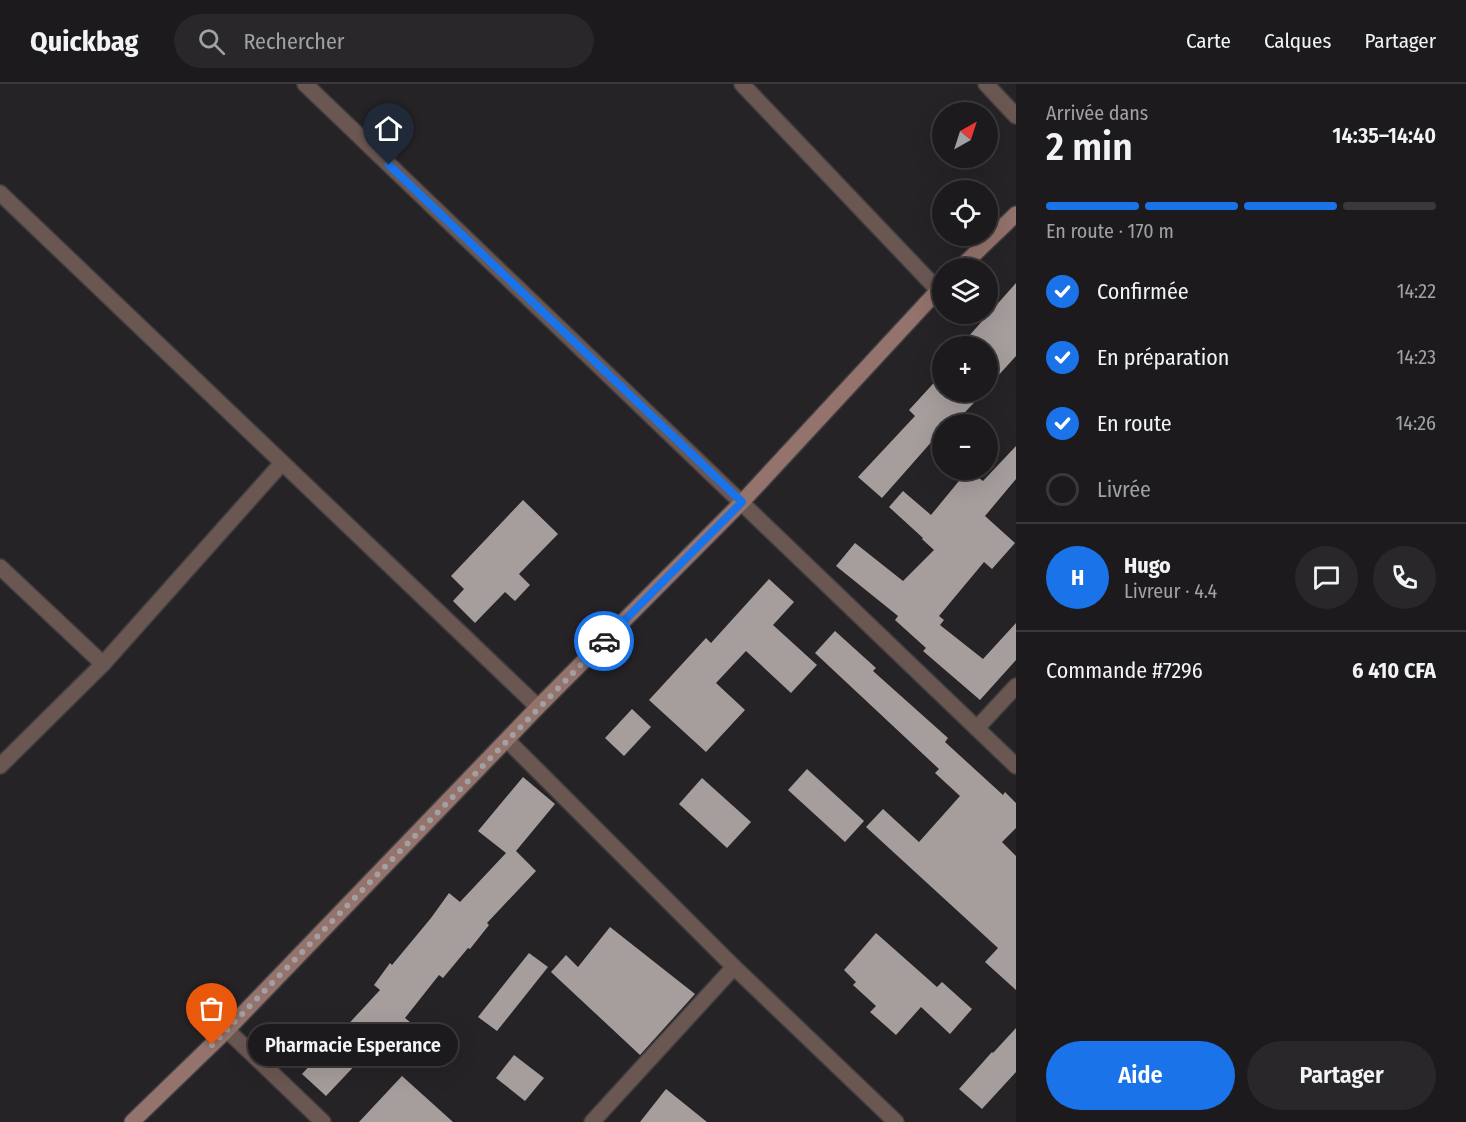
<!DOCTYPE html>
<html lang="fr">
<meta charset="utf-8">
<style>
body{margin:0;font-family:"Fira Sans Condensed",sans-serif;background:#29272a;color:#f1f3f6;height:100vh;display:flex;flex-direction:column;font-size:22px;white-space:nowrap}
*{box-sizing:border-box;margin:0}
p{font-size:20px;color:#a0a1a4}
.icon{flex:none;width:33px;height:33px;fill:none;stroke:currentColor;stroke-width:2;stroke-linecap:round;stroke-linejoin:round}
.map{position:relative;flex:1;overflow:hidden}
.panel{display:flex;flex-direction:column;background:#1c1a1d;width:450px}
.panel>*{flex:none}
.needle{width:39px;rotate:39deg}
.tools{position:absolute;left:932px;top:18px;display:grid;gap:12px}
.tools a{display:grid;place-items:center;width:66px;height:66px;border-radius:50%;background:#1c1a1d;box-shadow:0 6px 24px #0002,0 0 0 2px #3a383b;font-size:30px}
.pin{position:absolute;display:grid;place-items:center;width:51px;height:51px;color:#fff;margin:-62px -26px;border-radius:50% 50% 50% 0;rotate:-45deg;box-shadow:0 0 6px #0007}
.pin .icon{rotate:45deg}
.courier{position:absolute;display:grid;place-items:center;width:60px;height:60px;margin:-30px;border:4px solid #1a73e8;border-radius:50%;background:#fff;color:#222;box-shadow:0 2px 8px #0007}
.bubble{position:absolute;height:42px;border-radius:21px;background:#1c1a1d;box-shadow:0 6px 24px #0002,0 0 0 2px #3a383b;font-size:20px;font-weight:600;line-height:42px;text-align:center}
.overview em{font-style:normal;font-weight:600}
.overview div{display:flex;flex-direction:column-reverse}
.overview{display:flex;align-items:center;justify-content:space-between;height:102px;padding:0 30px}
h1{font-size:39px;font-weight:600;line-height:45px}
.bar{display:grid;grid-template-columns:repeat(4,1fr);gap:9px 6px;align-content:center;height:72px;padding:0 30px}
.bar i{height:8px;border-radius:4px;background:#3a383b}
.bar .selected{background:#1a73e8}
.bar p{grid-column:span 4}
.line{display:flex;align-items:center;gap:15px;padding:0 30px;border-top:2px solid #3a383b}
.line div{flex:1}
.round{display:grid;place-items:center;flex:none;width:63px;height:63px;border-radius:32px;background:#29272a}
ol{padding:0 30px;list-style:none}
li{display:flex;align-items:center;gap:18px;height:66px}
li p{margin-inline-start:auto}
li .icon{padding:6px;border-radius:50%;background:#1a73e8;color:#fff;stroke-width:4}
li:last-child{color:#a0a1a4}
li i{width:33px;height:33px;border:3px solid #3a383b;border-radius:50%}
.button{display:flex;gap:12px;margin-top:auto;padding:12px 30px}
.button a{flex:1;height:69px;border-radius:36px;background:#1a73e8;color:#fff;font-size:24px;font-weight:600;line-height:69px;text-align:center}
.button a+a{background:#29272a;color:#f1f3f6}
header{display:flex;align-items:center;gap:36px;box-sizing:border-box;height:84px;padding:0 30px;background:#1c1a1d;border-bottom:2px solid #3a383b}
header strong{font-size:28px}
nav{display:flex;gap:33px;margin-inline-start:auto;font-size:21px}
.search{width:420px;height:54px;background:#29272a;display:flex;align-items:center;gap:15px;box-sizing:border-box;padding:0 21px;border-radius:33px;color:#a0a1a4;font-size:22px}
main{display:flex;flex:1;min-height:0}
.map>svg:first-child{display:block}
.building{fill:#a69e9d}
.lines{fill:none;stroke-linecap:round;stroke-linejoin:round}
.street-casing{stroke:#413e42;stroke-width:18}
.secondary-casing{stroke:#413e42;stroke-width:18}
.street{stroke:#6b5752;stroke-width:15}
.secondary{stroke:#93736b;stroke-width:15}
.done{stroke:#a2a0a3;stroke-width:6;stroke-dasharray:0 10.8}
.route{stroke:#1a73e8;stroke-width:8}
</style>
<header>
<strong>Quickbag</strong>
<div class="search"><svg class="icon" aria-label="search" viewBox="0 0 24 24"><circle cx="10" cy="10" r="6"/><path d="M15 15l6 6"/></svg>Rechercher</div>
<nav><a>Carte</a><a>Calques</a><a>Partager</a></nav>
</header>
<main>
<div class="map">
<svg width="1016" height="1038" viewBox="0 0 1016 1038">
<rect width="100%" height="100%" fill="#262327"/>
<g class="building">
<path d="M1016 199V272L987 304V262H960Z"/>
<path d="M942 290V308H984L954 340H942V346L882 414 858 393 915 332 909 326Z"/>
<path d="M1016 362V395L985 432 1015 459 992 485 984 478 939 532 944 536 940 541 983 575 1016 539V576L980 616 923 567 926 564 895 536 898 532 836 482 855 459 903 497 934 466 922 455 923 454 889 423 903 407 931 431 968 386 983 397Z"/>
<path d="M523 416 558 450 519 490 530 501 515 517 505 508 475 539 453 517 464 505 451 492Z"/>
<path d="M769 495 794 518 773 541 817 581 791 609 746 567 716 599 745 626 706 668 649 616 706 554 711 559Z"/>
<path d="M835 547 876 584 873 587 948 654 945 658 1003 711 1005 708 1016 719V744L1002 758 1016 772V906L985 878 998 864 866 743 883 725 919 758 960 712 935 689 939 685 815 569Z"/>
<path d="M632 625 651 643 624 672 605 654Z"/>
<path d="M807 685 864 737 845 758 788 706Z"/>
<path d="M523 693 555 720 516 767 536 787 487 839 489 841 470 865 468 864 443 894 439 891 405 934 426 951 406 977 379 956 326 1012 302 990 380 906 374 901 390 879 392 881 431 834 449 809 460 818 506 769 478 747Z"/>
<path d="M702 694 751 738 727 764 679 720Z"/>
<path d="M610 843 695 910 640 971 551 888 566 871 578 883Z"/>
<path d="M876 849 937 903 942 898 972 925 950 950 921 923 896 951 870 928 876 922 853 901 856 898 844 886Z"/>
<path d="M529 869 548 883 497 947 478 933Z"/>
<path d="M1016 944V988L982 1025 959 1005 992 968 993 969Z"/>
<path d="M514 971 544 994 525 1017 496 994Z"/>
<path d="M402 992 453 1038H359Z"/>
<path d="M666 1005 707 1038H640Z"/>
</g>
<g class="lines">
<g class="street-casing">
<g id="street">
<path d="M305 0 1016 682"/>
<path d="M742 0 938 206"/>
<path d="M986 0 1016 32"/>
<path d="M0 109 538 623"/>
<path d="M0 483 103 580"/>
<path d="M977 644 1016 602"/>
<path d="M507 656 734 883 896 1038"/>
<path d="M0 682 103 580 282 379"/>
<path d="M227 946 323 1038"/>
<path d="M592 1038 734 883"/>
</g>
</g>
<g class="secondary-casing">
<g id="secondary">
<path d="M960 184 1016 130"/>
<path d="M132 1038 227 946 538 623 742 418 942 202"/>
</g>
</g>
<use href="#street" class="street"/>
<use href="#secondary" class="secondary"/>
</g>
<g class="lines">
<path class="done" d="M212 961 604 557"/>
<path class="route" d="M389 81 742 418 604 557"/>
</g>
</svg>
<div class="tools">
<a><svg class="needle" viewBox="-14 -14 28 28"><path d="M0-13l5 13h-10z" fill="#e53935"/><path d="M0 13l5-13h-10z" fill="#a0a1a4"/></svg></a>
<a><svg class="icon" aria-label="locate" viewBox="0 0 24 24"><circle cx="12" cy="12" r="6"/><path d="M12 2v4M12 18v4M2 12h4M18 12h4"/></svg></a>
<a><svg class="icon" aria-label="layers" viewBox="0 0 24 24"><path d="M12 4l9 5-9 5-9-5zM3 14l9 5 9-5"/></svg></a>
<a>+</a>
<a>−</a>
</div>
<div class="pin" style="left:212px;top:961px;background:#ea580c"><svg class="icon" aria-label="bag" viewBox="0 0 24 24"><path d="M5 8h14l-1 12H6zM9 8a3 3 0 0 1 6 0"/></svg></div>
<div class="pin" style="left:389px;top:81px;background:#1f2937"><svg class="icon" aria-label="home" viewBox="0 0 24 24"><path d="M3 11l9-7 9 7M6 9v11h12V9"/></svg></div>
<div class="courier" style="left:604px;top:557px"><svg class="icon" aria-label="car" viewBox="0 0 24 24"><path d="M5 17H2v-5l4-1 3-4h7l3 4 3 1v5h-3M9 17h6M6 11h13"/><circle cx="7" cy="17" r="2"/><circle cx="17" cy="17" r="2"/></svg></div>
<div class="bubble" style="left:248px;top:940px;width:210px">Pharmacie Esperance</div>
</div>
<section class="panel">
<div class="overview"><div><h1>2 min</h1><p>Arrivée dans</p></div><em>14:35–14:40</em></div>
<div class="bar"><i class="selected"></i><i class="selected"></i><i class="selected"></i><i></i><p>En route · 170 m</p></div>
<ol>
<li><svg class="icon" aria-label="check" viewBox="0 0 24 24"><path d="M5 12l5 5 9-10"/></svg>Confirmée<p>14:22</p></li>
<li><svg class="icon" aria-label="check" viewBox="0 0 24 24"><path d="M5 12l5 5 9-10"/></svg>En préparation<p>14:23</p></li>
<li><svg class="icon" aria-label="check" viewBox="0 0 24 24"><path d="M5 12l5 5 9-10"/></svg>En route<p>14:26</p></li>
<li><i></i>Livrée</li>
</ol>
<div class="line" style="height:108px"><b class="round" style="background:#1a73e8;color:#fff">H</b><div><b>Hugo</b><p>Livreur · 4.4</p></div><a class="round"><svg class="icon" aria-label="chat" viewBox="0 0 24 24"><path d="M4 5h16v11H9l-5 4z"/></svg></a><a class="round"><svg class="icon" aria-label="phone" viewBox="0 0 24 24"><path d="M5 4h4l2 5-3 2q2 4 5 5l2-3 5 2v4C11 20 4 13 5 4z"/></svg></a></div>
<div class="line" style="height:78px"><div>Commande #7296</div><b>6 410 CFA</b></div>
<div class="button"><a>Aide</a><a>Partager</a></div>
</section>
</main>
